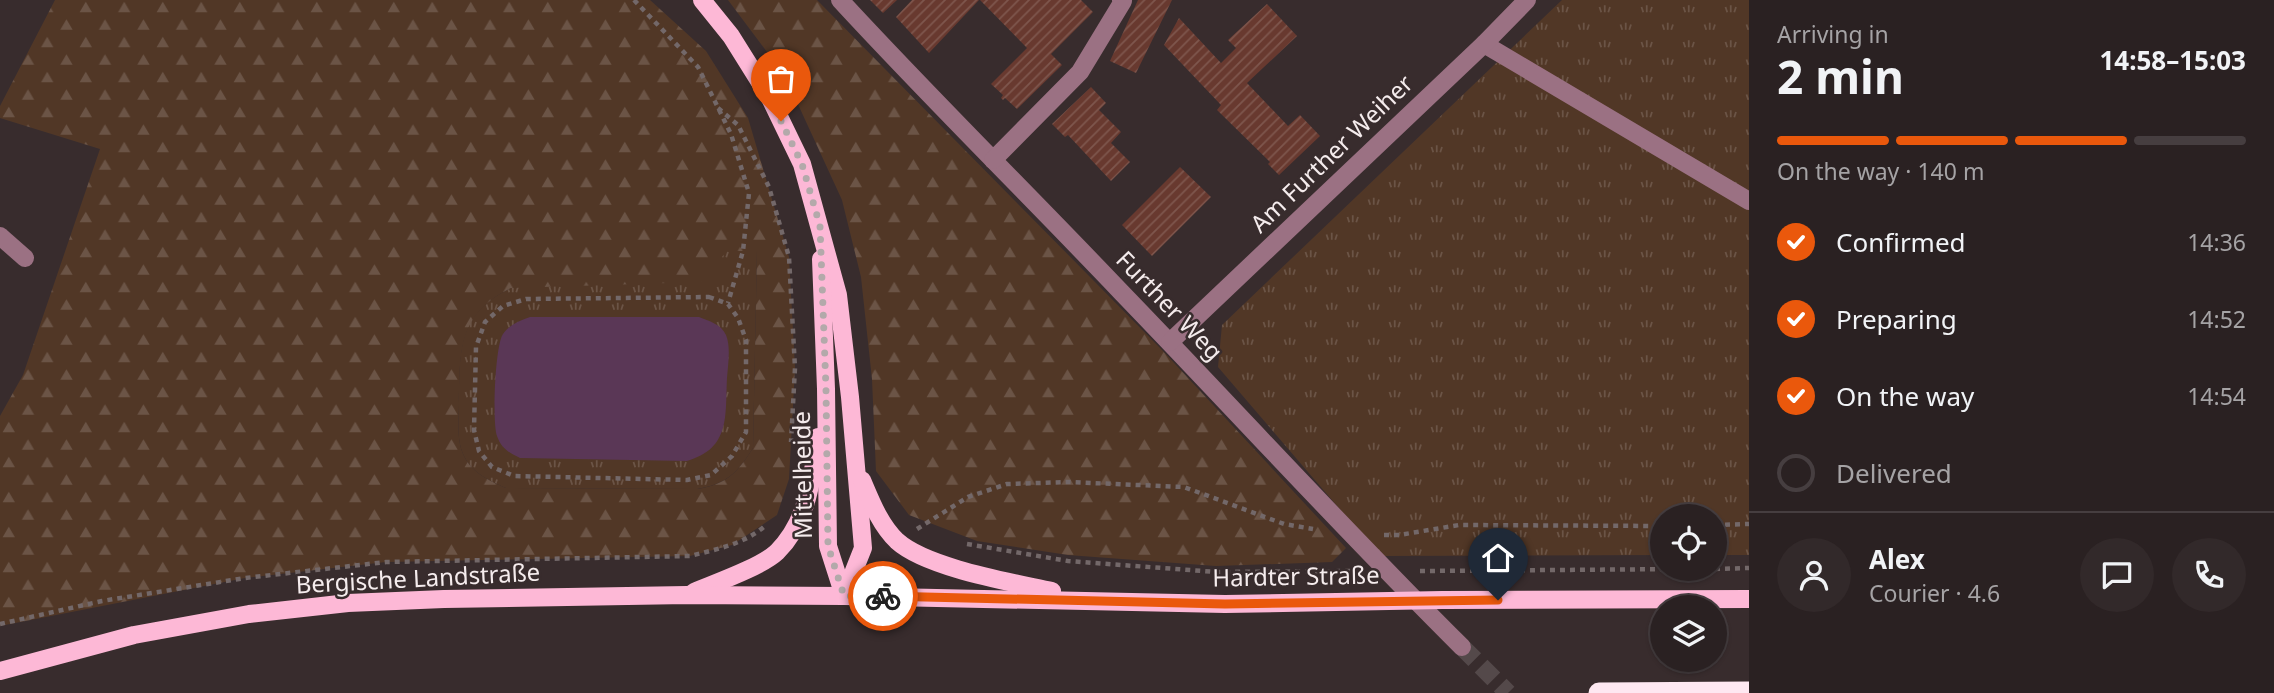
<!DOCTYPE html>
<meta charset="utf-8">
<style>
body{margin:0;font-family:"Noto Sans",sans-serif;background:#32292a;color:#f1f3f6;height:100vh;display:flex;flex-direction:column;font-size:26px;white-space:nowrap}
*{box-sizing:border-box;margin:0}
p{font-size:23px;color:#a5a3a5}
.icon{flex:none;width:38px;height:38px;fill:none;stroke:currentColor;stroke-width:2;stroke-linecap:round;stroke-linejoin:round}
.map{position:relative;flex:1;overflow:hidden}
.panel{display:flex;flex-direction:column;background:#2a2122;width:525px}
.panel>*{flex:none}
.tools{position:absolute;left:1650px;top:504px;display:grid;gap:14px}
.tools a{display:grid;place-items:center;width:77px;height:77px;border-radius:50%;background:#2a2122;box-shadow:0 2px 5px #0004,0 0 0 2px #463e40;font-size:35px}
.pin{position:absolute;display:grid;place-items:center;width:60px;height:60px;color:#fff;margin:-72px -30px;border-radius:50% 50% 50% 0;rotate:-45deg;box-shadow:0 0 7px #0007}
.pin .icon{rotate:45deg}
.courier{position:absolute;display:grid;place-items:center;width:70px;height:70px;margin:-35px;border:5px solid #ea580c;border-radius:50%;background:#fff;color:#222;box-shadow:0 2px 9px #0007}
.overview em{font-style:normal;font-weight:700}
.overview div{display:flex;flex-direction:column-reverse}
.overview{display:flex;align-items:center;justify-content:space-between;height:119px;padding:0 28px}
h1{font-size:46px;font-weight:700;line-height:52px}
.bar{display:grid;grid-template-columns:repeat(4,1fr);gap:10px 7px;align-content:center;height:84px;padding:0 28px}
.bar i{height:9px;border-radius:5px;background:#463e40}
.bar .current{background:#ea580c}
.bar p{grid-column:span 4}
.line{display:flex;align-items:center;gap:18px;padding:0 28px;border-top:2px solid #463e40}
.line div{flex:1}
.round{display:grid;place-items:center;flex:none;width:74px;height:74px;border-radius:37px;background:#32292a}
ol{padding:0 28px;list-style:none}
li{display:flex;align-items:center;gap:21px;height:77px}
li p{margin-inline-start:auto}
li .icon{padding:7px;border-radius:50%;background:#ea580c;color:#fff;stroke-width:4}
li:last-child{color:#a5a3a5}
li i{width:38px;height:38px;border:4px solid #463e40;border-radius:50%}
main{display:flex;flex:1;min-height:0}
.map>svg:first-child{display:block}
.grass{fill:url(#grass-tufts)}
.forest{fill:url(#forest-firs);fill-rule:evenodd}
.water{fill:#5a3756}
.building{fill:url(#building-hatch)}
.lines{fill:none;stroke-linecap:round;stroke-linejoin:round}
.minor-tunnel{stroke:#54494a;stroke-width:18;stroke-dasharray:18 9;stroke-linecap:butt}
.path{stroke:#736869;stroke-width:4.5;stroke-dasharray:5 5;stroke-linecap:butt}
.minor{stroke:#9b7183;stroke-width:18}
.major{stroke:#fdb8d6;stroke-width:18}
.highway{stroke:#fee8f1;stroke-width:21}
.done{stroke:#b3a9aa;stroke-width:7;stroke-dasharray:0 12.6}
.route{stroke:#ea580c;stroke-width:9}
.labels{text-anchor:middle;stroke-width:5;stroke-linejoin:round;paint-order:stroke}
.street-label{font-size:24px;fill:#f5eced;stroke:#382c2d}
</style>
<main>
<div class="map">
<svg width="1749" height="693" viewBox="0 0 1749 693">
<defs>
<pattern id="grass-tufts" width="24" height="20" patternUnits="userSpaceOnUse" patternTransform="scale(1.75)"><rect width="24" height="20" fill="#513726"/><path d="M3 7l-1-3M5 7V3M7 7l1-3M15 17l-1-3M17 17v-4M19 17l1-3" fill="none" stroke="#6b5446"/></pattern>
<pattern id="forest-firs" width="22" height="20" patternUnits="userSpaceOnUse" patternTransform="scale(1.75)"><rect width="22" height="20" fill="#513726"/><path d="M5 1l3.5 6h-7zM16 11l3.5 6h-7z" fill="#6b5446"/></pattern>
<pattern id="building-hatch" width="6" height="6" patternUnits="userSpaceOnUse" patternTransform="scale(1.75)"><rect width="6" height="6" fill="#68392f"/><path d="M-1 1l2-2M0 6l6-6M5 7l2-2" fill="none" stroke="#7e564d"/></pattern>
</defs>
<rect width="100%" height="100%" fill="#382c2d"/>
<g class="grass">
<path d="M1562 0H1749V555H1715V516H1662V555L1380 556 1218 367 1222 325Z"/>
<path d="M757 250 753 448C737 473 727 484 697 489L506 488C490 481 472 473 464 456 456 440 459 420 459 403 460 350 457 314 511 288L727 251Z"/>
</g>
<g class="forest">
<path d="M55 0H650L706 51 748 118 789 257 795 368 789 479 777 515 732 545 690 556 386 562 245 578 0 626V416L23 375 100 149 0 118V106ZM727 251H757L753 448C737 473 727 484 698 489L506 488C490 481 472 473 464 456 456 440 459 420 459 403 460 350 458 314 511 288L701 282Z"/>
<path d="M728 0H817L1162 350 1346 548 1332 562 1216 566 1068 555 977 541 909 515 876 471 872 379 861 277 842 200 785 76Z"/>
</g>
<path class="water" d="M530 317H699C709 321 721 324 726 335 731 347 728 365 727 378 725 416 731 448 687 461L520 458C509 453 501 448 497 436 492 423 495 345 503 334 509 325 519 321 530 317Z"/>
<g class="building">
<path d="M870 0H897L883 13Z"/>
<path d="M912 0H979L929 53 896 17Z"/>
<path d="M980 0H1081L1093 12 1051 54 1062 65 1017 109 1005 98 1003 100 1001 98 1003 95 991 84 1027 48Z"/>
<path d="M1138 0H1172L1136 73 1110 61Z"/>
<path d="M1267 4 1297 36 1247 83 1288 126 1300 115 1320 136 1279 175 1268 164 1270 162 1217 110 1221 105 1164 45 1179 18 1221 63 1236 48 1228 40Z"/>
<path d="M1091 87 1106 103 1099 110 1121 132 1111 143 1130 162 1111 181 1068 135 1065 137 1052 124Z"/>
<path d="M1180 167 1211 197 1152 256 1122 225Z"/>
</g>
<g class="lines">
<path class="minor-tunnel" d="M1462 647 1508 693"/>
<g class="path">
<path d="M634 0 698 67 731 134 749 193 743 251 728 303"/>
<path d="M718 108 738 125 769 187 789 257 795 368 791 442"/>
<path d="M709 297 728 304 738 318 746 340V432L732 456 711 475 687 480 514 476 492 467 479 451 474 430 476 347 485 322 503 306 526 299Z"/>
<path d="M1715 525 1749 524"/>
<path d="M917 529 968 497 1007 484 1069 482 1184 487 1284 524 1313 529"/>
<path d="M1384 535H1399L1459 525 1662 526"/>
<path d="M967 544 1068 561 1216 572 1355 571"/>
<path d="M1715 569 1749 568"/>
<path d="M1420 571 1688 569"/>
<path d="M0 624 102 601 245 578 386 562 690 556C717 549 746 544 767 524"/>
</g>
<g class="minor">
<path d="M840 0C932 100 1029 195 1122 293 1236 411 1346 532 1462 647"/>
<path d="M1484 44 1749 201"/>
<path d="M993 160 1080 72 1123 1 1121 0"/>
<path d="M0 236 25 258"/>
<path d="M1170 342 1484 44 1527 0"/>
</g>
<g class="major">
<path d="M702 0 731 36 771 100 802 164 838 295 850 397 863 548 844 596"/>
<path d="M821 259 826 389 828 546 844 596"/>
<path d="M862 480C871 501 880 525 897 541 927 568 1011 582 1052 591"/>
<path d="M694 592C715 583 761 567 777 552 808 521 812 479 818 437"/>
<path d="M0 671 134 635 249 614 348 603 444 599 687 595 844 596 1225 604 1442 600 1749 599"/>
</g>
<path class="highway" d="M1599 693 1749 692"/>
</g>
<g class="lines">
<path class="done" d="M781 121 802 164 820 226 826 389 828 546 844 596H883"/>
<path class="route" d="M883 596 1225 604 1498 600"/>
</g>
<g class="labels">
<g class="street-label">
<text transform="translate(1332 154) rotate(-44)" y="8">Am Further Weiher</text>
<text transform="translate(1169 306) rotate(46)" y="8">Further Weg</text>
<text transform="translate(803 475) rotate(-91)" y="8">Mittelheide</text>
<text transform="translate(1296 577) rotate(-1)" y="8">Hardter Straße</text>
<text transform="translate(418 579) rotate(-3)" y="8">Bergische Landstraße</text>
</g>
</g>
</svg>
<div class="tools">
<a><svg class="icon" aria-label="locate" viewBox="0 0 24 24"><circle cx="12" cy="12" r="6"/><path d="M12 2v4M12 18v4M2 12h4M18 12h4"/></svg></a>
<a><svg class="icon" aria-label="layers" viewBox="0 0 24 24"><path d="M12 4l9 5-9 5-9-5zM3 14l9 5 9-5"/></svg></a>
</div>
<div class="pin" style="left:781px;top:121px;background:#ea580c"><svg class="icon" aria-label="bag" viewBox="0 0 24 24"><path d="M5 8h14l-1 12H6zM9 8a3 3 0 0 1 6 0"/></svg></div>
<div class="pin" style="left:1498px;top:600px;background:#1f2937"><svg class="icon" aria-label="home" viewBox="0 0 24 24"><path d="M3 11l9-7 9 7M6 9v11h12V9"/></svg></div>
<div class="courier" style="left:883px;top:596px"><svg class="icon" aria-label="bike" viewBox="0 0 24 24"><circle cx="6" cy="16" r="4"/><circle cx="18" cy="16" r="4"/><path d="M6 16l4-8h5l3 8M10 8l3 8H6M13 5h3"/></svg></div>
</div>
<section class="panel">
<div class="overview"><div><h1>2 min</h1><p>Arriving in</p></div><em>14:58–15:03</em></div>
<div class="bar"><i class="current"></i><i class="current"></i><i class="current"></i><i></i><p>On the way · 140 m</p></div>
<ol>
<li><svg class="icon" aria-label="check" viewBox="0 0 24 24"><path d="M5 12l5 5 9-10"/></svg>Confirmed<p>14:36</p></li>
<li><svg class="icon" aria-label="check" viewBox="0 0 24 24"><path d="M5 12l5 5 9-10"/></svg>Preparing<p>14:52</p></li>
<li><svg class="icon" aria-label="check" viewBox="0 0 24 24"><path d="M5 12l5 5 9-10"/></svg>On the way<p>14:54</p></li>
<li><i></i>Delivered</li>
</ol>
<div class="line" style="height:126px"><a class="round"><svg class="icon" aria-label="person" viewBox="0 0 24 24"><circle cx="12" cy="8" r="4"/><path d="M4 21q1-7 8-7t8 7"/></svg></a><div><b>Alex</b><p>Courier · 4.6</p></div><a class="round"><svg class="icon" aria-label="chat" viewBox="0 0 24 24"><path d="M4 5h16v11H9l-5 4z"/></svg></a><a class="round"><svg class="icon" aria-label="phone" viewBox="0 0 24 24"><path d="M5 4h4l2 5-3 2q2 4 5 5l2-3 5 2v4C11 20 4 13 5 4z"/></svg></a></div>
</section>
</main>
